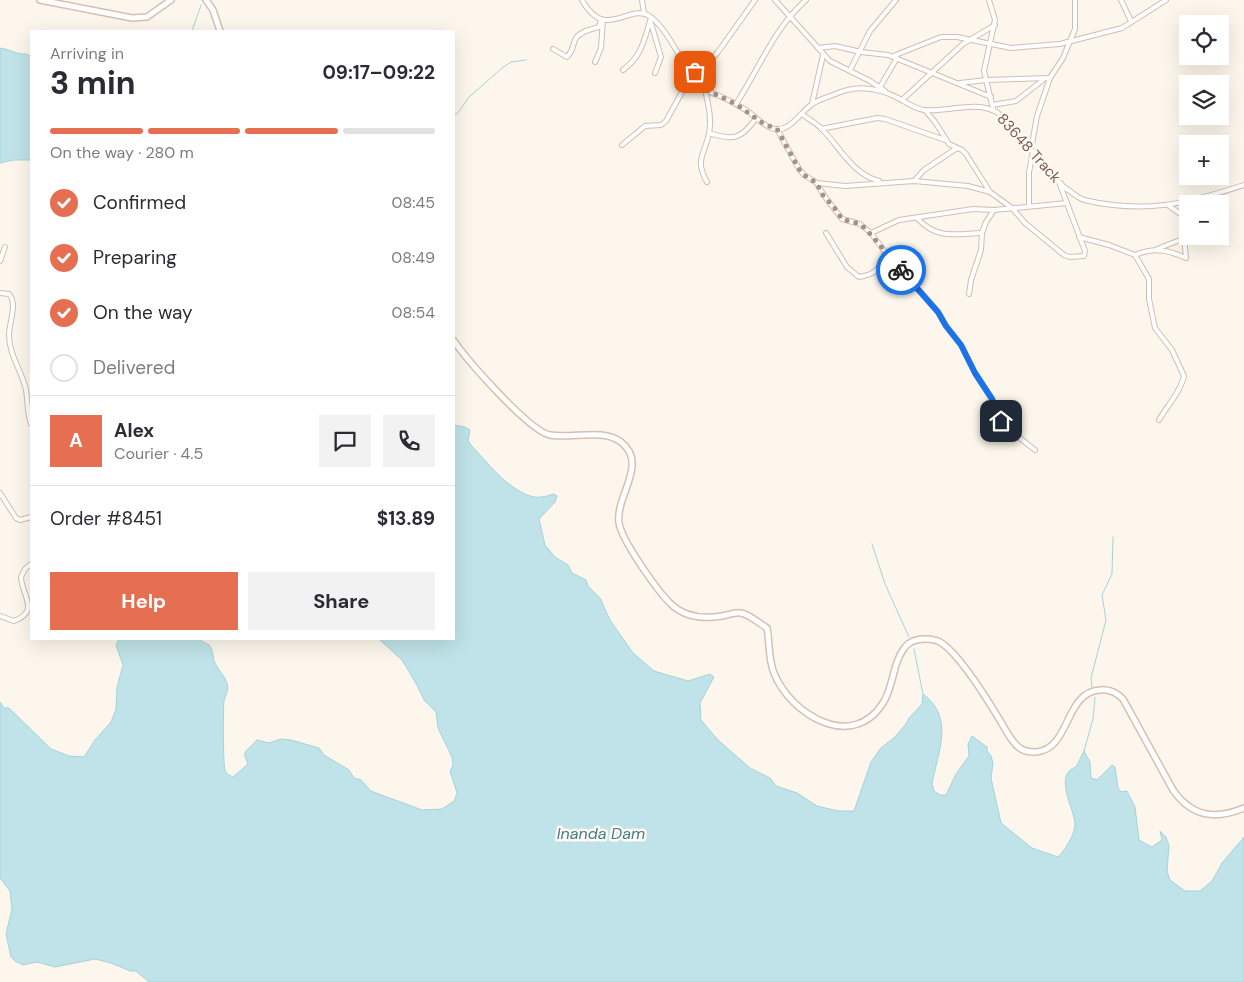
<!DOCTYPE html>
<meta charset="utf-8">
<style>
body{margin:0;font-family:"DM Sans",sans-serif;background:#f2f2f3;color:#2b2b33;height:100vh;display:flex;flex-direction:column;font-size:19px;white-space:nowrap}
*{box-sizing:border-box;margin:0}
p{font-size:16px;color:#7c7c81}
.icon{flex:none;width:28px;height:28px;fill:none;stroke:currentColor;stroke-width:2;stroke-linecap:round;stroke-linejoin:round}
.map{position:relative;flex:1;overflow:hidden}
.drawer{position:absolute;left:30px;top:30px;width:425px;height:610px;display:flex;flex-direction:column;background:#fff;border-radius:0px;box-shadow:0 5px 20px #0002}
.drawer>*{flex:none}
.buttons{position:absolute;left:1179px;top:15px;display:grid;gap:10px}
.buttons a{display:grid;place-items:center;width:50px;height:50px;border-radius:0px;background:#fff;box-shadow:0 5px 20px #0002;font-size:25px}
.pin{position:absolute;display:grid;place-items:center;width:42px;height:42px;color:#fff;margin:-21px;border-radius:10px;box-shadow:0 2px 8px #0006}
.courier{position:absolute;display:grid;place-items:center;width:50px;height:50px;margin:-25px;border:4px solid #1a73e8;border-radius:50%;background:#fff;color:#222;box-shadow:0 1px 6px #0007}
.head em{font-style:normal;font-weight:700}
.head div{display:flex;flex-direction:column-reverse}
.head{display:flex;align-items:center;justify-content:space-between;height:85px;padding:0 20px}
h1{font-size:32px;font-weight:700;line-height:38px}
.bar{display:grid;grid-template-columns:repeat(4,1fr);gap:8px 5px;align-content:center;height:60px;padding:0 20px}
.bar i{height:6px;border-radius:4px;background:#e1e1e2}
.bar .current{background:#e76f51}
.bar p{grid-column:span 4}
.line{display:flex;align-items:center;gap:12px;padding:0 20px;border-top:1px solid #e1e1e2}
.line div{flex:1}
.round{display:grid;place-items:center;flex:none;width:52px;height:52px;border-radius:0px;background:#f2f2f3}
ol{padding:0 20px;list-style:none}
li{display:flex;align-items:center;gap:15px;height:55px}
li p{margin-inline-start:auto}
li .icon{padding:5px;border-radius:50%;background:#e76f51;color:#fff;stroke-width:4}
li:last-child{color:#7c7c81}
li i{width:28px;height:28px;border:2px solid #e1e1e2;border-radius:50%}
.cta{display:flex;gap:10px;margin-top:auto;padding:10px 20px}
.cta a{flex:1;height:58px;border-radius:0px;background:#e76f51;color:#fff;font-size:20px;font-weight:700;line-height:58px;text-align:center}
.cta a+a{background:#f2f2f3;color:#2b2b33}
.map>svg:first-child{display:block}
.water{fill:#bfe3e8;stroke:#a5d3da}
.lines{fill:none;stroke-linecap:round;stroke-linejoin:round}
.stream{stroke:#a5d3da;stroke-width:1}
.street-casing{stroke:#d1beb0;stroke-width:6}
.secondary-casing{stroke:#d6c0b0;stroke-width:8}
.street{stroke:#fff;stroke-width:4}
.secondary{stroke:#fff;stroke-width:5}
.done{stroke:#a89285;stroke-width:5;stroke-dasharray:0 9}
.route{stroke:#1a73e8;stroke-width:6}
.labels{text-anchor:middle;stroke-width:5;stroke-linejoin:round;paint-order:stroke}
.street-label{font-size:15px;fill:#7a5c4d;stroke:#fffaf3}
.water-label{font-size:16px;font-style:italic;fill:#437c86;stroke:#fffaf3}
</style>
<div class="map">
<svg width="1244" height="982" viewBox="0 0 1244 982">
<rect width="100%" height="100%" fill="#fdf6ec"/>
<g class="water">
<path d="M0 48C9 49 18 55 26 54L31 56V160H14L0 163Z"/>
<path d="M454 425 465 427 470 430 468 440 470 444C488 463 505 487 530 496 538 499 547 496 554 494L557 496 555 502 539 519 545 545 555 557 568 565 572 573 586 580 588 586 600 598 610 620 633 653 654 671 688 681 710 674 714 677 700 703 701 720 718 740 750 768 770 778 776 786 797 793 817 806 838 811H854L871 762 881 748 895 737 906 724 909 718 922 704 923 694C955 718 938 751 932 784L934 791 940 795H946L956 774 969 756 968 744 972 736 987 747V751L991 756 993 763 991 778 1001 823 1032 848 1058 857C1065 850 1076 833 1075 823 1074 809 1053 774 1076 767L1084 751 1090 762 1091 778 1097 780 1112 765 1115 767 1118 788 1121 792 1127 791 1135 807 1139 840 1152 847 1162 840 1160 831 1166 837 1169 846 1167 871 1170 880 1185 891H1200L1212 881 1222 863 1244 837V982H149L136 971H130L111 963 95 959 55 967 37 962 23 965 15 961 11 957 6 934 12 909 10 891 0 878V702L4 708H9L51 749 69 756 84 757 95 740 111 722 116 709 117 687 123 665 116 645 119 639H199C202 642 206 643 209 645 214 650 212 657 215 663 218 670 225 676 227 683 229 691 226 694 224 701 223 708 223 766 225 770 226 774 229 775 233 777L248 764 245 757V752L257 740 269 743 281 739 291 740 319 748 324 755 349 770 354 778 361 780 371 791 422 810 442 809 454 801 457 793 450 771 453 765 452 757 438 728 436 712 424 700 417 685 402 660 379 639H454Z"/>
</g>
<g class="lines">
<g class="stream">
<path d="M192 31 201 5"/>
<path d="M454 115 458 113 469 97 502 68 511 62 526 60"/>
<path d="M872 544 885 584 909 637"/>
<path d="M914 649 923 694"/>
<path d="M1092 687 1091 678 1106 620 1102 595 1112 574 1113 537"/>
<path d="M1084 751 1093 719 1095 697"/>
</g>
<g class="street-casing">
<g id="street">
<path d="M582 0C606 43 629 1 651 17 670 32 683 67 699 85 704 91 715 94 722 97 731 101 740 106 749 112 756 118 764 126 774 129 790 132 800 113 811 105 818 99 829 97 838 93 860 84 880 88 900 99 907 103 915 109 924 110 948 113 976 99 998 113L1064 187 1078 197 1084 200C1145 214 1186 204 1244 185"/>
<path d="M642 0 644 13"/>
<path d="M775 0 830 61 870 81 885 91"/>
<path d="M989 0 995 20 984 71 993 109"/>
<path d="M1121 0 1131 21"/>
<path d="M651 23 661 57 655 73"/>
<path d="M818 48 835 46 861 52 888 55 991 97"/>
<path d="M553 49 567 57C574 50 572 45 576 38 581 31 592 29 599 27L601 20"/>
<path d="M893 56 941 37H957L1011 48 1060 44 1122 28 1166 0"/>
<path d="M595 62 601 48 603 20"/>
<path d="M623 70C643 55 644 39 651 18"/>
<path d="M850 70 870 31 896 0"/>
<path d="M960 83 986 80 1050 78"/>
<path d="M880 87 897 58"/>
<path d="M705 90C708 103 712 119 709 133 705 155 694 159 707 182"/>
<path d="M902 100 963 44 995 25"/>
<path d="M736 104C759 69 774 28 806 0"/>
<path d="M812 104 823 55"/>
<path d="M992 105 1016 101 1043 80"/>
<path d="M925 110 935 122 949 144 962 150 966 154 990 192"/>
<path d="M802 114C808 119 816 123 821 128 839 146 852 174 879 181"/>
<path d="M777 129 799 169 804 175 817 183 845 186 914 181 968 186 990 192 1012 208 1025 223 1064 255 1070 257 1084 256 1085 251 1059 182"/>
<path d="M821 129 877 118 885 119 945 140"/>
<path d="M709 133C733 141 742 139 756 118"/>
<path d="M622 145 645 126 661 125 666 121 692 74 704 68 718 52 755 0"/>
<path d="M1031 150 1037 116 1050 78 1063 58 1075 29V0"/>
<path d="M914 181 924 170 957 148"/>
<path d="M817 183C821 194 835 209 842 219L860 224 871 233 885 252 938 312 946 326 961 345 975 373 992 399 1003 425 1035 450"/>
<path d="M1029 206V172L1033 152"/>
<path d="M1169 206 1182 215"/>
<path d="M917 218C937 240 955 234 982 233"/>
<path d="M826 233 847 267 859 277C875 275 882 267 885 252"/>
<path d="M871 233 899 220 973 209 994 210 1067 203"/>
<path d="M1079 237 1109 245 1135 255 1149 279V299L1155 328 1172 350 1184 376C1181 391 1167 406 1159 420"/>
<path d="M1157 249 1185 238"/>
<path d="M1135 255C1154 247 1168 250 1186 258L1182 215 1188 202"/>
<path d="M0 261 5 247"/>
<path d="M0 293 9 294C18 304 9 322 9 335 9 355 22 371 26 390 28 402 27 413 31 424"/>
<path d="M969 294 971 280 981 250 982 233 986 222 994 210"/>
<path d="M0 493 16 518 20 520 31 517"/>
<path d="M0 616 14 621C41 611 21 594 21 577L25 569 31 564"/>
</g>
</g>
<g class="secondary-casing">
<g id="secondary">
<path d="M40 0 132 18 147 17 171 0"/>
<path d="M206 0 213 10 220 31"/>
<path d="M454 341C467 360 529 431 550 435 572 439 603 428 621 442 649 464 615 496 619 523 622 541 658 592 672 605 686 618 704 619 722 616 728 615 735 612 741 613 750 615 759 623 767 628 770 643 768 659 774 673 790 714 852 752 883 703 894 686 892 664 905 647 910 641 917 639 925 639 931 639 938 640 943 644 962 658 989 702 1001 722 1007 732 1012 743 1021 749 1026 752 1031 752 1036 752 1071 749 1064 692 1100 690 1109 689 1117 693 1123 699L1173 790C1192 817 1215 820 1244 808"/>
</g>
</g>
<use href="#street" class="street"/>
<use href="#secondary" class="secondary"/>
</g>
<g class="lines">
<path class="done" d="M695 72 692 74 702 88 736 104 764 124 777 129 799 169 804 175 817 183 821 193 834 207 842 219 860 224 866 229 901 270"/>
<path class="route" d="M901 270 938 312 946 326 961 345 975 373 992 399 1001 421"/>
</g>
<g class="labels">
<g class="street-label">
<text transform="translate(1029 148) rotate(48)" y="5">83648 Track</text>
</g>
<g class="water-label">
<text x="601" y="839">Inanda Dam</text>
</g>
</g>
</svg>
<div class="buttons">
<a><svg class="icon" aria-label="locate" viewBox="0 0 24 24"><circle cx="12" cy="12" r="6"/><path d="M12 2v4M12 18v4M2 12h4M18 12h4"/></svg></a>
<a><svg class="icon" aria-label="layers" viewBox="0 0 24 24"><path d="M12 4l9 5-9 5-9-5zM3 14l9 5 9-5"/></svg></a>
<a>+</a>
<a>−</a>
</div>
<div class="pin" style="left:695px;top:72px;background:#ea580c"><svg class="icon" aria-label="bag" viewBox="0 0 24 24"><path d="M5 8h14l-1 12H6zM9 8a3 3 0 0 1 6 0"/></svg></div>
<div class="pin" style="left:1001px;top:421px;background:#1f2937"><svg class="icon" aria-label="home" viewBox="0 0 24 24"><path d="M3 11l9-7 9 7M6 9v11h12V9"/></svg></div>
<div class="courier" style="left:901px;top:270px"><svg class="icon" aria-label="bike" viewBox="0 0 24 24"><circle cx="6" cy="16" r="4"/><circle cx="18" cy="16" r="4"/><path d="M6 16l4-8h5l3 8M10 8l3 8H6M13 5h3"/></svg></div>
<section class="drawer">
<div class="head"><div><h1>3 min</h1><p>Arriving in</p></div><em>09:17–09:22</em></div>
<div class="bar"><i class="current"></i><i class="current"></i><i class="current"></i><i></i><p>On the way · 280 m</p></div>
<ol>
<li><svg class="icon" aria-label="check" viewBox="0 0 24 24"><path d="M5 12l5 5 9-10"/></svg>Confirmed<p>08:45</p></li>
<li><svg class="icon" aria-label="check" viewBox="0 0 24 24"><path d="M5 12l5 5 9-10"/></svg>Preparing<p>08:49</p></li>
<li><svg class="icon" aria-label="check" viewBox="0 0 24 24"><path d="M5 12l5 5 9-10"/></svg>On the way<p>08:54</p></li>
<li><i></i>Delivered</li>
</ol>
<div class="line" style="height:90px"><b class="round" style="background:#e76f51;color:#fff">A</b><div><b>Alex</b><p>Courier · 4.5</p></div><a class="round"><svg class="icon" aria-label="chat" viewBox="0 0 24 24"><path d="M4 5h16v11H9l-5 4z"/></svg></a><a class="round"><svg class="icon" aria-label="phone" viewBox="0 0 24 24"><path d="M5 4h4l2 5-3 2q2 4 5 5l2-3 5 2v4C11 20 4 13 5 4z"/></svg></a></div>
<div class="line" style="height:65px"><div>Order #8451</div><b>$13.89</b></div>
<div class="cta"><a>Help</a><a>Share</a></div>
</section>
</div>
